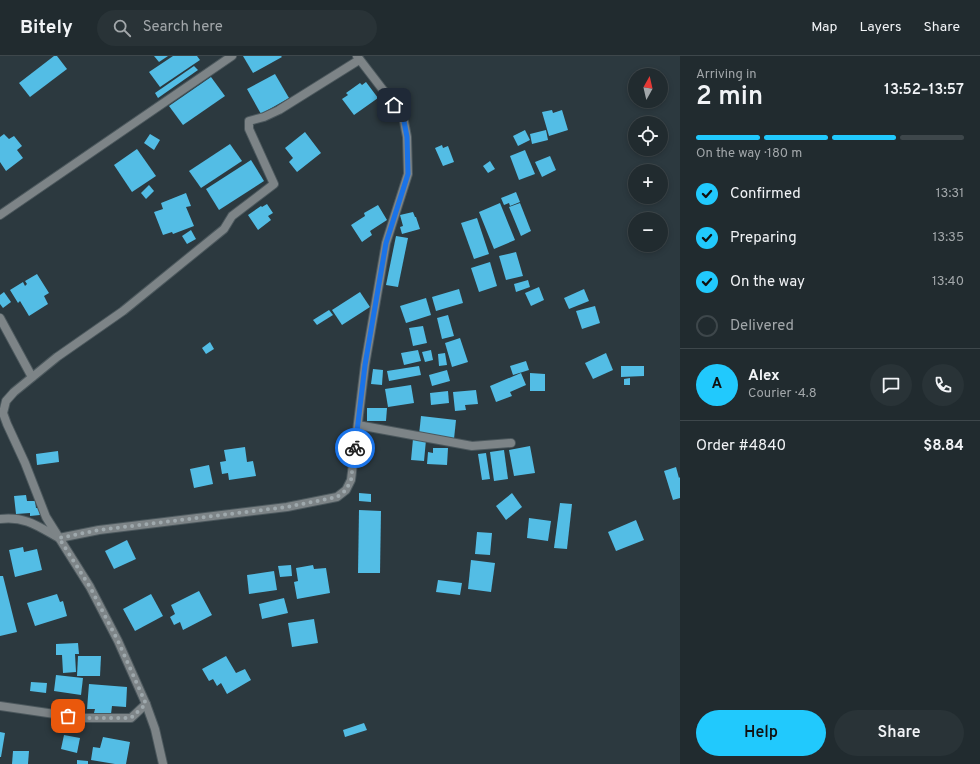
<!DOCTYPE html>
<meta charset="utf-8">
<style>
body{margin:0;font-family:Overpass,sans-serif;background:#293337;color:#f1f3f6;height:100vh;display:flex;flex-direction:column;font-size:15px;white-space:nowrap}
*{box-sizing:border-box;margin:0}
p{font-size:13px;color:#a2a7aa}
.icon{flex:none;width:22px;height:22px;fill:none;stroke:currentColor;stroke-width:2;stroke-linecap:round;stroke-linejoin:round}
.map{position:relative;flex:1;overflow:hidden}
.panel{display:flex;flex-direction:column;background:#212b2f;width:300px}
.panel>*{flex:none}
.needle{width:26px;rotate:8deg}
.tools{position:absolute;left:628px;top:12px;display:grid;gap:8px}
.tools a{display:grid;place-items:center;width:40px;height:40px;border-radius:50%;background:#212b2f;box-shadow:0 2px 6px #0003,0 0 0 1px #3e474b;font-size:20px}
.pin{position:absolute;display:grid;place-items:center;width:34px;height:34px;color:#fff;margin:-17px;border-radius:8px;box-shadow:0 2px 6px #0006}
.courier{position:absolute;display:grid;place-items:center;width:40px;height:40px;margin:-20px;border:3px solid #1a73e8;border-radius:50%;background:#fff;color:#222;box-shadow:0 1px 5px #0007}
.overview em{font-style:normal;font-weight:600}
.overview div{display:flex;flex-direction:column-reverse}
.overview{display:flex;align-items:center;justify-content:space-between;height:68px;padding:0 16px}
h1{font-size:26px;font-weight:600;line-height:30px}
.bar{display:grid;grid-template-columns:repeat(4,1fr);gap:6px 4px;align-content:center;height:48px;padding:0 16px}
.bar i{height:5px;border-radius:3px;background:#3e474b}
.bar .selected{background:#21c9fd}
.bar p{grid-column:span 4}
.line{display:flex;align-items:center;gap:10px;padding:0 16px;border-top:1px solid #3e474b}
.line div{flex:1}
.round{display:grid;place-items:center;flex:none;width:42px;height:42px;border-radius:21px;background:#293337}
ol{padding:0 16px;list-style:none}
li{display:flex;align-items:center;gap:12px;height:44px}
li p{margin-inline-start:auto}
li .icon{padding:4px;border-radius:50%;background:#21c9fd;color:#111;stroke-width:4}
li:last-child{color:#a2a7aa}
li i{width:22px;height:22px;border:2px solid #3e474b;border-radius:50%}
.cta{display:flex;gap:8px;margin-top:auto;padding:8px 16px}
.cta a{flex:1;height:46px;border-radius:24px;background:#21c9fd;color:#111;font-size:16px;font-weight:600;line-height:46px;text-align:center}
.cta a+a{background:#293337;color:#f1f3f6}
header{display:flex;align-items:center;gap:24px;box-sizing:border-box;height:56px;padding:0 20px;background:#212b2f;border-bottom:1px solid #3e474b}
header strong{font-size:19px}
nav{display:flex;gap:22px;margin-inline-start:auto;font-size:14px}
.search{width:280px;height:36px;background:#293337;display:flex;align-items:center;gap:10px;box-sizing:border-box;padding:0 14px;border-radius:22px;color:#a2a7aa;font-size:15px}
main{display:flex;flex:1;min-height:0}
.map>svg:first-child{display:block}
.building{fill:#53bde5}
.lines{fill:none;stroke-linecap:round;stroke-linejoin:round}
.minor-casing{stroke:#4c585d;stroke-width:10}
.minor{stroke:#7d8487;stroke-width:8}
.done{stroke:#9ea8ac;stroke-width:4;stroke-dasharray:0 7.2}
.route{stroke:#1a73e8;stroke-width:5}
</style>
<header>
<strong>Bitely</strong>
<div class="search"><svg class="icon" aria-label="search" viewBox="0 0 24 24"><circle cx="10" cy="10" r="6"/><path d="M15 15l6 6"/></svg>Search here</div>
<nav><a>Map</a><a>Layers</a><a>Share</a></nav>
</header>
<main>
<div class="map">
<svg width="680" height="708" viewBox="0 0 680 708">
<rect width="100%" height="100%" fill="#2c393f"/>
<g class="building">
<path d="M54 0H57L67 13 30 41 19 27Z"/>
<path d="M154 0H168L159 6Z"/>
<path d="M173 0H197L200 4 160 31 149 16Z"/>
<path d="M243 0H281L282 1 253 17Z"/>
<path d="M194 10 198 14 158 42 155 37Z"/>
<path d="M275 18 289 42 261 58 247 33Z"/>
<path d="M211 21 225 40 183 69 169 50Z"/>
<path d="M366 26 378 42 354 59 342 43 348 39 346 37 360 27 362 29Z"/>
<path d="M552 54 553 57 562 54 568 74 549 80 542 56Z"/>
<path d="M525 74 530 84 518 90 513 80Z"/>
<path d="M546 74 548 84 532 88 530 78Z"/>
<path d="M305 76 321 97 297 116 289 106 293 102 285 92Z"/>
<path d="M4 78 9 83 14 80 22 90 17 94 23 102 6 115 0 106V81Z"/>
<path d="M150 78 160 84 154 94 144 87Z"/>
<path d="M230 88 242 105 201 132 189 115Z"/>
<path d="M442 89 443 92 448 90 454 106 443 110 435 92Z"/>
<path d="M137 93 156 120 132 136 114 109Z"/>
<path d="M525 94 535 118 519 124 510 100Z"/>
<path d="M550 100 556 114 542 121 535 106Z"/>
<path d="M251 104 264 125 219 154 206 133Z"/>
<path d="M490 105 495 113 488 117 483 110Z"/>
<path d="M149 129 154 135 146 143 141 137Z"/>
<path d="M516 136 520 146 510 150 509 147 504 149 501 142Z"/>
<path d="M186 137 191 150 186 151 194 170 173 178 172 176 163 179 154 156 163 153 161 147Z"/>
<path d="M500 147 515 184 494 193 479 156Z"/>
<path d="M520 147 531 175 521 180 509 151Z"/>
<path d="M267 148 273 157 268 160 271 164 258 174 248 159 261 150 262 151Z"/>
<path d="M378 149 387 164 370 175 372 179 362 186 351 169 365 160 364 157Z"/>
<path d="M413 156 415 161H416L420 173 402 178 400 171 403 170 400 159Z"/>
<path d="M477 162 489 198 474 203 461 167Z"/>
<path d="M191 174 196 183 187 188 182 180Z"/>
<path d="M396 180 408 182 398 231 386 229Z"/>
<path d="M516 196 523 220 506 224 499 200Z"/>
<path d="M490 206 497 230 479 236 471 212Z"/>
<path d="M37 218 49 237 44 240 48 248 29 260 20 245 18 247 10 234 23 226 25 230 27 228 25 225Z"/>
<path d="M528 224 530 231 516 236 514 228Z"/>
<path d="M539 231 544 244 531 250 525 237Z"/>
<path d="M459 233 463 247 436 255 432 241Z"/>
<path d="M584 233 589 245 569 253 564 242Z"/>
<path d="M4 236 11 246 3 252 0 248V239Z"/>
<path d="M360 236 370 251 342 269 332 254Z"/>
<path d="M426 242 431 259 406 267 400 250Z"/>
<path d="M595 250 600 267 582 273 576 255Z"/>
<path d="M329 254 333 259 317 269 313 264Z"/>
<path d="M448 259 454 280 442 283 437 262Z"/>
<path d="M423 270 427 287 413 290 409 272Z"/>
<path d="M460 282 468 306 452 311 445 287Z"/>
<path d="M210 286 214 293 206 298 202 292Z"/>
<path d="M418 294 421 305 404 309 401 297Z"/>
<path d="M431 294 433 304 425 306 422 296Z"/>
<path d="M445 297 447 309 439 310 438 298Z"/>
<path d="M606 297 613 314 593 323 585 307Z"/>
<path d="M526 305 529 314 513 319 510 310Z"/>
<path d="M419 310 421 319 389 325 387 315Z"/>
<path d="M621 310H644V320L621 321Z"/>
<path d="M373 313 383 314 382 329 371 328Z"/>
<path d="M447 314 450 325 432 330 429 319Z"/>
<path d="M521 317 526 329 510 336 512 340 496 346 490 330Z"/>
<path d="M530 317 545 318V335H530Z"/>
<path d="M630 322V329H624V323Z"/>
<path d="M411 329 414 347 388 351 385 333Z"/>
<path d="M476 334 478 348 465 349 466 354 455 355 453 336Z"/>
<path d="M448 335 449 347 431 349 430 337Z"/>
<path d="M367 352H387L386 365H367Z"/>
<path d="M421 360 456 364 454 383 419 379Z"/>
<path d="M413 383 426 384 424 405 411 404Z"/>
<path d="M530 390 535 417 514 420 509 394Z"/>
<path d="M245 391 247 406 253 405 256 420 229 424 228 417 222 418 220 406 226 405 224 394Z"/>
<path d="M433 392H448L447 409 427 408 428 396 433 397Z"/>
<path d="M504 394 508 423 494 425 490 396Z"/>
<path d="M58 395 59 406 37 409 36 398Z"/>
<path d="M486 397 490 423 482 424 478 398Z"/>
<path d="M209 409 213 428 194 432 190 413Z"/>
<path d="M676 411 679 422 680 421V442L673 444 664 415Z"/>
<path d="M359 437 371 438V446L359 445Z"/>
<path d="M512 437 522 451 506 464 496 450Z"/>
<path d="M26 439 27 445H35L36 452H39L40 459 30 460V457L16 458 14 440Z"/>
<path d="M560 447 572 448 567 493 554 492Z"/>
<path d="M359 454 381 455 380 517H358Z"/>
<path d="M529 462 551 465 548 485 527 482Z"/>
<path d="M636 464 644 484 616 495 608 476Z"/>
<path d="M477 476 492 477 490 499 475 498Z"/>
<path d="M127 484 136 503 114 513 105 495Z"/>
<path d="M23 491 24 496 37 493 42 514 15 521 9 494Z"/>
<path d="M471 504 495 507 491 536 468 533Z"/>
<path d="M291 509 292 520 280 521 278 510Z"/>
<path d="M313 509 314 513 326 512 330 537 297 543 294 526 298 525 296 512Z"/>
<path d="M274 515 277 534 249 538 247 519Z"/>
<path d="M0 520H3L17 576 0 580Z"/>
<path d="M438 524 462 527 460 539 436 536Z"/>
<path d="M199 535 212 559 183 574 180 566 174 569 170 561 175 558 171 549Z"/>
<path d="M57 538 60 546 63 545 67 560 35 570 27 547Z"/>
<path d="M151 538 163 560 135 575 123 553Z"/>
<path d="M284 542 288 557 262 563 259 548Z"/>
<path d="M314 563 318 587 292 591 288 567Z"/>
<path d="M78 587 79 598H75L76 616 63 617 62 599H56V588Z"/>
<path d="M78 600H101L100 620H77Z"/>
<path d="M226 600 236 617 245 613 251 624 227 638 221 627 217 630 213 623 209 625 202 613Z"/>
<path d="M56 619 83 622 81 639 54 635Z"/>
<path d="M31 626 47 627 46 637 30 635Z"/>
<path d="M89 628 127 631 126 651 112 650 111 658 94 657 95 653H87Z"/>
<path d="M364 667 367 674 345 681 343 674Z"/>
<path d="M0 676 5 677 1 701H0Z"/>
<path d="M64 679 80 682 77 697 61 693Z"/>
<path d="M103 681 130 686 126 708H115L91 704 93 691 100 692Z"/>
<path d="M13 695H29L28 708H12Z"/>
<path d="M77 704 88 705V708H77Z"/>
</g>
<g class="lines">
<g class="minor-casing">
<g id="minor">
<path d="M0 159 232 0"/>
<path d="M0 262 32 321"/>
<path d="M358 369 472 390 511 387"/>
<path d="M0 463C25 460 38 470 59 482L99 474 287 451 337 441 346 434 351 424 365 309 386 187 408 118 407 81 403 60 357 0"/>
<path d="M0 650 82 662H131L146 648"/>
<path d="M163 708 155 673 146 648 118 585 90 531 46 461 25 407 7 368 3 357 6 345 14 336 57 301 123 255 224 173 232 160 274 128 249 73V65L264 61 279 54 359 4"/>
</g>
</g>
<use href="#minor" class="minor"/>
</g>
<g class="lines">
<path class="done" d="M68 660 82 662H131L146 648 118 585 90 531 59 482 99 474 287 451 337 441 346 434 351 424 355 392"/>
<path class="route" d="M355 392 365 309 386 187 408 118 407 81 403 60 394 49"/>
</g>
</svg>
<div class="tools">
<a><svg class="needle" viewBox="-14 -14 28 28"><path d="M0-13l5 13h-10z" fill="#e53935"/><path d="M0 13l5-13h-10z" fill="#a2a7aa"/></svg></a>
<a><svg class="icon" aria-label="locate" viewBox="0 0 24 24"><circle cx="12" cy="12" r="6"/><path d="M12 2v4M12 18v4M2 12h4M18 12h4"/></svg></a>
<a>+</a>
<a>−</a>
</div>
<div class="pin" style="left:68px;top:660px;background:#ea580c"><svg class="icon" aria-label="bag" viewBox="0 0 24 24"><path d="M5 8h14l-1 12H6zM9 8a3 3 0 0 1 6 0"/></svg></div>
<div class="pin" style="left:394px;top:49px;background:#1f2937"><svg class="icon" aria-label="home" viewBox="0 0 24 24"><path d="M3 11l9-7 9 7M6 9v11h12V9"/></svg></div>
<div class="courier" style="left:355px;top:392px"><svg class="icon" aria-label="bike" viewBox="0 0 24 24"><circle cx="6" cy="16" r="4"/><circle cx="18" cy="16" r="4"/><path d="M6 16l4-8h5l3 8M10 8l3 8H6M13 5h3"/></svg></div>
</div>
<section class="panel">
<div class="overview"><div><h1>2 min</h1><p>Arriving in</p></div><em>13:52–13:57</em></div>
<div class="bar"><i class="selected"></i><i class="selected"></i><i class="selected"></i><i></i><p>On the way · 180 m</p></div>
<ol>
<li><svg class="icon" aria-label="check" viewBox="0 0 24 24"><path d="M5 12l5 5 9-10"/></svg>Confirmed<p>13:31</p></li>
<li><svg class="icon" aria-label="check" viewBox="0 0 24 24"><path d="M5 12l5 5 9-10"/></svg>Preparing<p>13:35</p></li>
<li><svg class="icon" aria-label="check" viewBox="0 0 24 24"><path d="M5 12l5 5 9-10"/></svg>On the way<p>13:40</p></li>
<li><i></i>Delivered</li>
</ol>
<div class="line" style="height:72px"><b class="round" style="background:#21c9fd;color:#111">A</b><div><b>Alex</b><p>Courier · 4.8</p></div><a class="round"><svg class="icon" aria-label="chat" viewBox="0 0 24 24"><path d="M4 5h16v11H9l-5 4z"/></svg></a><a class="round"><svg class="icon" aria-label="phone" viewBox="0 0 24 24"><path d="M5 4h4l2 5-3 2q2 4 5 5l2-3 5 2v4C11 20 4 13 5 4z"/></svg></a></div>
<div class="line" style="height:52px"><div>Order #4840</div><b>$8.84</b></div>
<div class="cta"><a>Help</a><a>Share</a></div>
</section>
</main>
